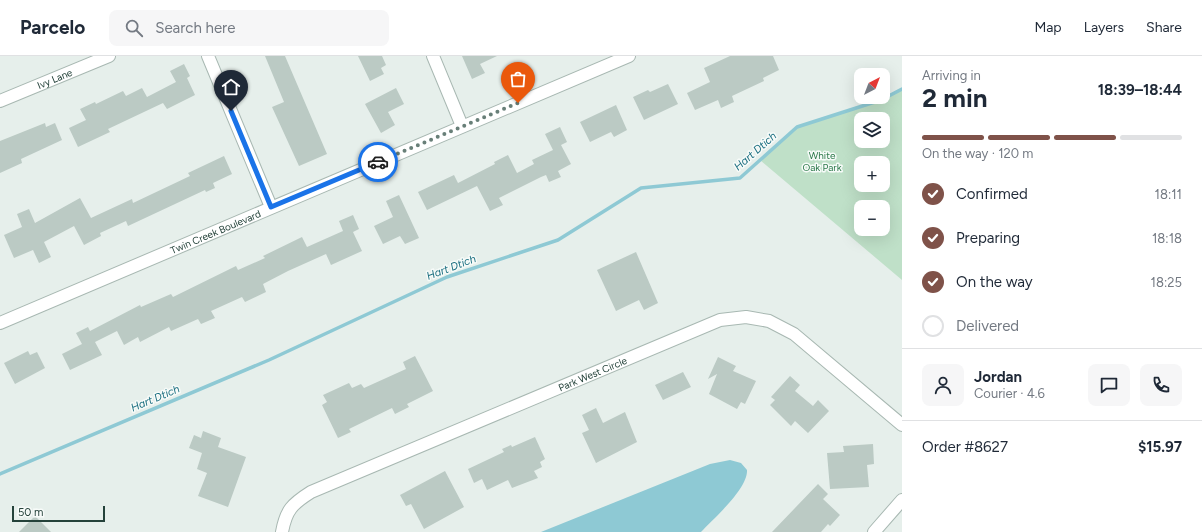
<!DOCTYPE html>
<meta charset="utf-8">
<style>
body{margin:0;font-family:Figtree,sans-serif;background:#f6f6f7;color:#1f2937;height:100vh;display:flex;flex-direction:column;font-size:15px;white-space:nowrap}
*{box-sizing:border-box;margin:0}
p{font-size:13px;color:#747a83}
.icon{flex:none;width:22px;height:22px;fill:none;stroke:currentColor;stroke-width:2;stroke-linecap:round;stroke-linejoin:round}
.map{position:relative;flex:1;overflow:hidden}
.side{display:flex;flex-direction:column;background:#fff;width:300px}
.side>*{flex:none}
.needle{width:26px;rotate:42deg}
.fabs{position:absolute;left:854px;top:12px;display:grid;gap:8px}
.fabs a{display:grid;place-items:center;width:36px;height:36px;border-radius:8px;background:#fff;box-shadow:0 4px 16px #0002;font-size:20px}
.scale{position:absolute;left:12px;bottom:10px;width:93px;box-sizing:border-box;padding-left:4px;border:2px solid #24423a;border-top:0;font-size:11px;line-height:14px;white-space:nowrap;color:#24423a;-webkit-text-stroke:3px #f7fbf9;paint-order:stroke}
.pin{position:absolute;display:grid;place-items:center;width:34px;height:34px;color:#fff;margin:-41px -17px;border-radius:50% 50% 50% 0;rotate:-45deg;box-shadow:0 0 4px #0007}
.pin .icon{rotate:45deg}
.courier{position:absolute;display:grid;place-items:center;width:40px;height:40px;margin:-20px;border:3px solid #1a73e8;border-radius:50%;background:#fff;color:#222;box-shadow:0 1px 5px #0007}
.headline em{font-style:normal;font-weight:700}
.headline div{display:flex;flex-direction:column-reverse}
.headline{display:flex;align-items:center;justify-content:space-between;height:68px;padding:0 20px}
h1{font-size:26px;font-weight:700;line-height:30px}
.bar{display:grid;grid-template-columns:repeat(4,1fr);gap:6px 4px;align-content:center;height:48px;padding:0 20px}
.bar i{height:5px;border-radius:3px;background:#e0e1e3}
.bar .current{background:#7f5249}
.bar p{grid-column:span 4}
.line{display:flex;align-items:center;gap:10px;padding:0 20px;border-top:1px solid #e0e1e3}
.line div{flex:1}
.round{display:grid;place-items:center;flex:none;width:42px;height:42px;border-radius:8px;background:#f6f6f7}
ol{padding:0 20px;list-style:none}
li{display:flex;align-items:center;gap:12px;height:44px}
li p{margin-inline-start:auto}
li .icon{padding:4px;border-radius:50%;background:#7f5249;color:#fff;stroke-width:4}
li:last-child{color:#747a83}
li i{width:22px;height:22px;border:2px solid #e0e1e3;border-radius:50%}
header{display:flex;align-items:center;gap:24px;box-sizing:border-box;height:56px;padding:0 20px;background:#fff;border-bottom:1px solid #e0e1e3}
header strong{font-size:19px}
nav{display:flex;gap:22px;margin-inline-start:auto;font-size:14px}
.search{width:280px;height:36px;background:#f6f6f7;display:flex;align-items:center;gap:10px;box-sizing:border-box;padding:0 14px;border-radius:8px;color:#747a83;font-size:15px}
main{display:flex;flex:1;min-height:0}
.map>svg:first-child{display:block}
.green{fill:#bfe0c8;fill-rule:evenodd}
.water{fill:#8ec9d4}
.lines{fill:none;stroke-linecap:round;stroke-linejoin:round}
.stream{stroke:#8ec9d4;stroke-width:3.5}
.building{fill:#bbcac4}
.minor-casing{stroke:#a8b8b2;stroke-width:14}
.minor{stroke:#fff;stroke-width:12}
.done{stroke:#687f78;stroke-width:4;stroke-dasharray:0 7.2}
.route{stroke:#1a73e8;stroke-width:5}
.labels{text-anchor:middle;stroke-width:3;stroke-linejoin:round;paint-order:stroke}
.street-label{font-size:10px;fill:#24423a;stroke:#f7fbf9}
.park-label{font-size:10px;fill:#2d7a4b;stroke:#f7fbf9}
.water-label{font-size:11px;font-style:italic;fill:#1c6f80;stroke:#f7fbf9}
</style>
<header>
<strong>Parcelo</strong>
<div class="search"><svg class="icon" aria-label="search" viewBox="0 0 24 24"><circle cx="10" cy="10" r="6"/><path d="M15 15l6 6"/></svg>Search here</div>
<nav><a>Map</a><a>Layers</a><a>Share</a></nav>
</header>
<main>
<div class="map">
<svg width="902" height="476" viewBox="0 0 902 476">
<rect width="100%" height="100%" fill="#e6efeb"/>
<path class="green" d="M902 33V224L760 104 797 71 881 44ZM861 63H883V85H861ZM861 107H883V129H861ZM861 151H883V173H861Z"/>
<path class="water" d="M730 404 741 407 747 414C748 433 714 462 701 476H541L710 408Z"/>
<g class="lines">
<path class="stream" d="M0 418 269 304 447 221 558 184 641 132 740 122 797 71 881 44 902 33"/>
</g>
<g class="building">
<path d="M265 0H285L327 98 299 110 272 51 284 46Z"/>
<path d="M358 0H382L386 9 381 12 384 18 370 25Z"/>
<path d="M462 0H497L480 8 485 17 472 23Z"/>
<path d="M730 0H773L779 14 763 22 764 25 732 40 734 46 721 52 718 44 695 54 687 37 710 26 704 12Z"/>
<path d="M184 8 190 20 187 22 195 39 167 53 163 47 108 73 110 76 78 91 69 72 86 64 80 53 95 46 96 48 123 35 126 40 142 32 147 41 176 26 170 15Z"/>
<path d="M668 28 678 48 644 64 633 41 648 34 650 36Z"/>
<path d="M396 32 404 48 388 56 395 69 381 77 365 48Z"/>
<path d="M616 49 627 74 614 81 611 76 590 86 580 66Z"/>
<path d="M45 67 46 71 55 67 62 84 21 103 22 107 0 117V85Z"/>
<path d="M560 71 567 86 561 89 571 108 558 115 561 121 549 126 546 119 541 121 499 142 503 149 490 155 477 130 427 154 418 136 454 119 458 127 495 108 494 106 508 99 517 117 534 108 532 104 553 94 545 78Z"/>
<path d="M224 100 232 118 213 127 215 132 206 136 205 134 128 170 126 165 100 177 101 180 84 189 74 170 44 186 51 201 39 207 33 194 14 202 4 179 22 171 17 158 29 153 35 167 80 142 91 162 132 143 133 147 190 120 188 117Z"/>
<path d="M399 139 419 182 405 188 400 180 383 188 374 170 393 161 386 145Z"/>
<path d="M353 159 359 173 353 176 362 195 331 209 326 198 288 215 263 228 266 236 245 246 242 241 211 255 215 262 201 268 198 263 171 275 169 271 140 286 138 281 124 289 117 275 95 286 102 299 70 314 62 298 82 288 76 277 88 271 90 275 140 249 141 251 171 238 173 241 236 210 238 214 265 202 263 200 302 181 307 191 343 175 339 165Z"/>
<path d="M636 196 658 247 644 254 639 244 616 255 597 214Z"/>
<path d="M28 295 30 299 37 296 45 312 15 328 4 307Z"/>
<path d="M415 300 433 335 407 348 409 351 395 358 392 352 349 373 351 376 338 382 322 349 327 346 323 339 349 327 352 332 361 328 364 332 406 313 403 306Z"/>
<path d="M718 301 736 310 733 315 756 325 745 348 741 346 737 353 709 338 717 318 708 323Z"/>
<path d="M683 316 691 331 663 344 655 329Z"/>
<path d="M790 320 800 329 795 335 813 350 818 344 829 355 808 377 795 365 791 370 770 349 775 344 771 341Z"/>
<path d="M596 352 603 367 625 356 637 386 596 407 582 377 589 374 582 359Z"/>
<path d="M203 375 221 382 218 391 246 401 228 451 198 440 207 417 197 413 202 397 189 392 194 379 201 382Z"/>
<path d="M535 381 545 403 540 406 542 411 534 415 538 422 512 432 508 424 487 434 482 423 474 427 468 413 504 396 502 393 511 389 512 391Z"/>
<path d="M873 388 874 408 867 409 869 431 830 433 827 397 844 396 843 390Z"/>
<path d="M445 415 464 451 424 473 411 448 406 450 400 439Z"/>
<path d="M818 428 828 438 823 443 840 459 830 470 828 468 821 476H772Z"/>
<path d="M35 460 51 476H19Z"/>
</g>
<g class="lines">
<g class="minor-casing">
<g id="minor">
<path d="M208 0 271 151"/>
<path d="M433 0 462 70"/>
<path id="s1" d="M0 45 109 0"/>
<path id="s2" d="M0 267 629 0"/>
<path id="s3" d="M282 476C286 454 292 448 311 436L720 264 746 261 769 265 794 278 902 369"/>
<path d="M874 476 902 444"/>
</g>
</g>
<use href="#minor" class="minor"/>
</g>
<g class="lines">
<path class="done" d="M378 106 518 47"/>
<path class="route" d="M231 55 271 151 378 106"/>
</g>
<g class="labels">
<g class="street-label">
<text dy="4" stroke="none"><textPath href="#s1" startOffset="59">Ivy Lane</textPath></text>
<text dy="4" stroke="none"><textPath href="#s2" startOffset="234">Twin Creek Boulevard</textPath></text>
<text dy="4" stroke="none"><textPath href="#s3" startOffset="357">Park West Circle</textPath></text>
</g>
<g class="park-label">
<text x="822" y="103">White<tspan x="822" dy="12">Oak Park</tspan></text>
</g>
<g class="water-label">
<text transform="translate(755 95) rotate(-41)" y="4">Hart Dtich</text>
<text transform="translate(451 211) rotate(-21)" y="4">Hart Dtich</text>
<text transform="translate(155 342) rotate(-23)" y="4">Hart Dtich</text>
</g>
</g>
</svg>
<div class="fabs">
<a><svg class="needle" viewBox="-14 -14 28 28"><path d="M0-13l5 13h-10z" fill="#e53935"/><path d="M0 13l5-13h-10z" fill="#747a83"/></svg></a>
<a><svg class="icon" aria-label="layers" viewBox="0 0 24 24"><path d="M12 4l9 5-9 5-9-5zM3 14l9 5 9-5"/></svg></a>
<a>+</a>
<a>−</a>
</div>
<div class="scale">50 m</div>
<div class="pin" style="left:518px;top:47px;background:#ea580c"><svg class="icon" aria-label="bag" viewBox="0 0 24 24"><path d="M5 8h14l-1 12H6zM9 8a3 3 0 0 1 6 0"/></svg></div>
<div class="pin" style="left:231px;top:55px;background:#1f2937"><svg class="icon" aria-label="home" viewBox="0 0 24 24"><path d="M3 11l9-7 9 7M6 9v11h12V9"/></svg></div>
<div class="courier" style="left:378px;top:106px"><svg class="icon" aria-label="car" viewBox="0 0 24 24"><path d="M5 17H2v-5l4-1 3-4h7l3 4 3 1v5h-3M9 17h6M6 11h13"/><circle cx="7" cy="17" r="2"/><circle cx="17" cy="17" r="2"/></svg></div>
</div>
<section class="side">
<div class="headline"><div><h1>2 min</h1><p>Arriving in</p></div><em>18:39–18:44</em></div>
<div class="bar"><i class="current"></i><i class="current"></i><i class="current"></i><i></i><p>On the way · 120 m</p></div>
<ol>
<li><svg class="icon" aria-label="check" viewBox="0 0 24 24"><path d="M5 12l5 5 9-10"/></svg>Confirmed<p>18:11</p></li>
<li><svg class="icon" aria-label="check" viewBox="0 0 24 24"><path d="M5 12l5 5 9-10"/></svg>Preparing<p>18:18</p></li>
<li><svg class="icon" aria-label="check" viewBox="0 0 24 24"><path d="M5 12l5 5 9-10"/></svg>On the way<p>18:25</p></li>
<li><i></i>Delivered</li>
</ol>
<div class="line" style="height:72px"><a class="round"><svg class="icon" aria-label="person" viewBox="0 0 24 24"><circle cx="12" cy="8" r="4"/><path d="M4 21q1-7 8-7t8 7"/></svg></a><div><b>Jordan</b><p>Courier · 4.6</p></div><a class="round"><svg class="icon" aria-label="chat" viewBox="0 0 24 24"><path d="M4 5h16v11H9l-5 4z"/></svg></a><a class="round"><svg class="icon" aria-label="phone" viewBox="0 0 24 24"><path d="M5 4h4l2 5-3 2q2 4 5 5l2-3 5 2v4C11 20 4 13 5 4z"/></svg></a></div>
<div class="line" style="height:52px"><div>Order #8627</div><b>$15.97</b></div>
</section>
</main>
